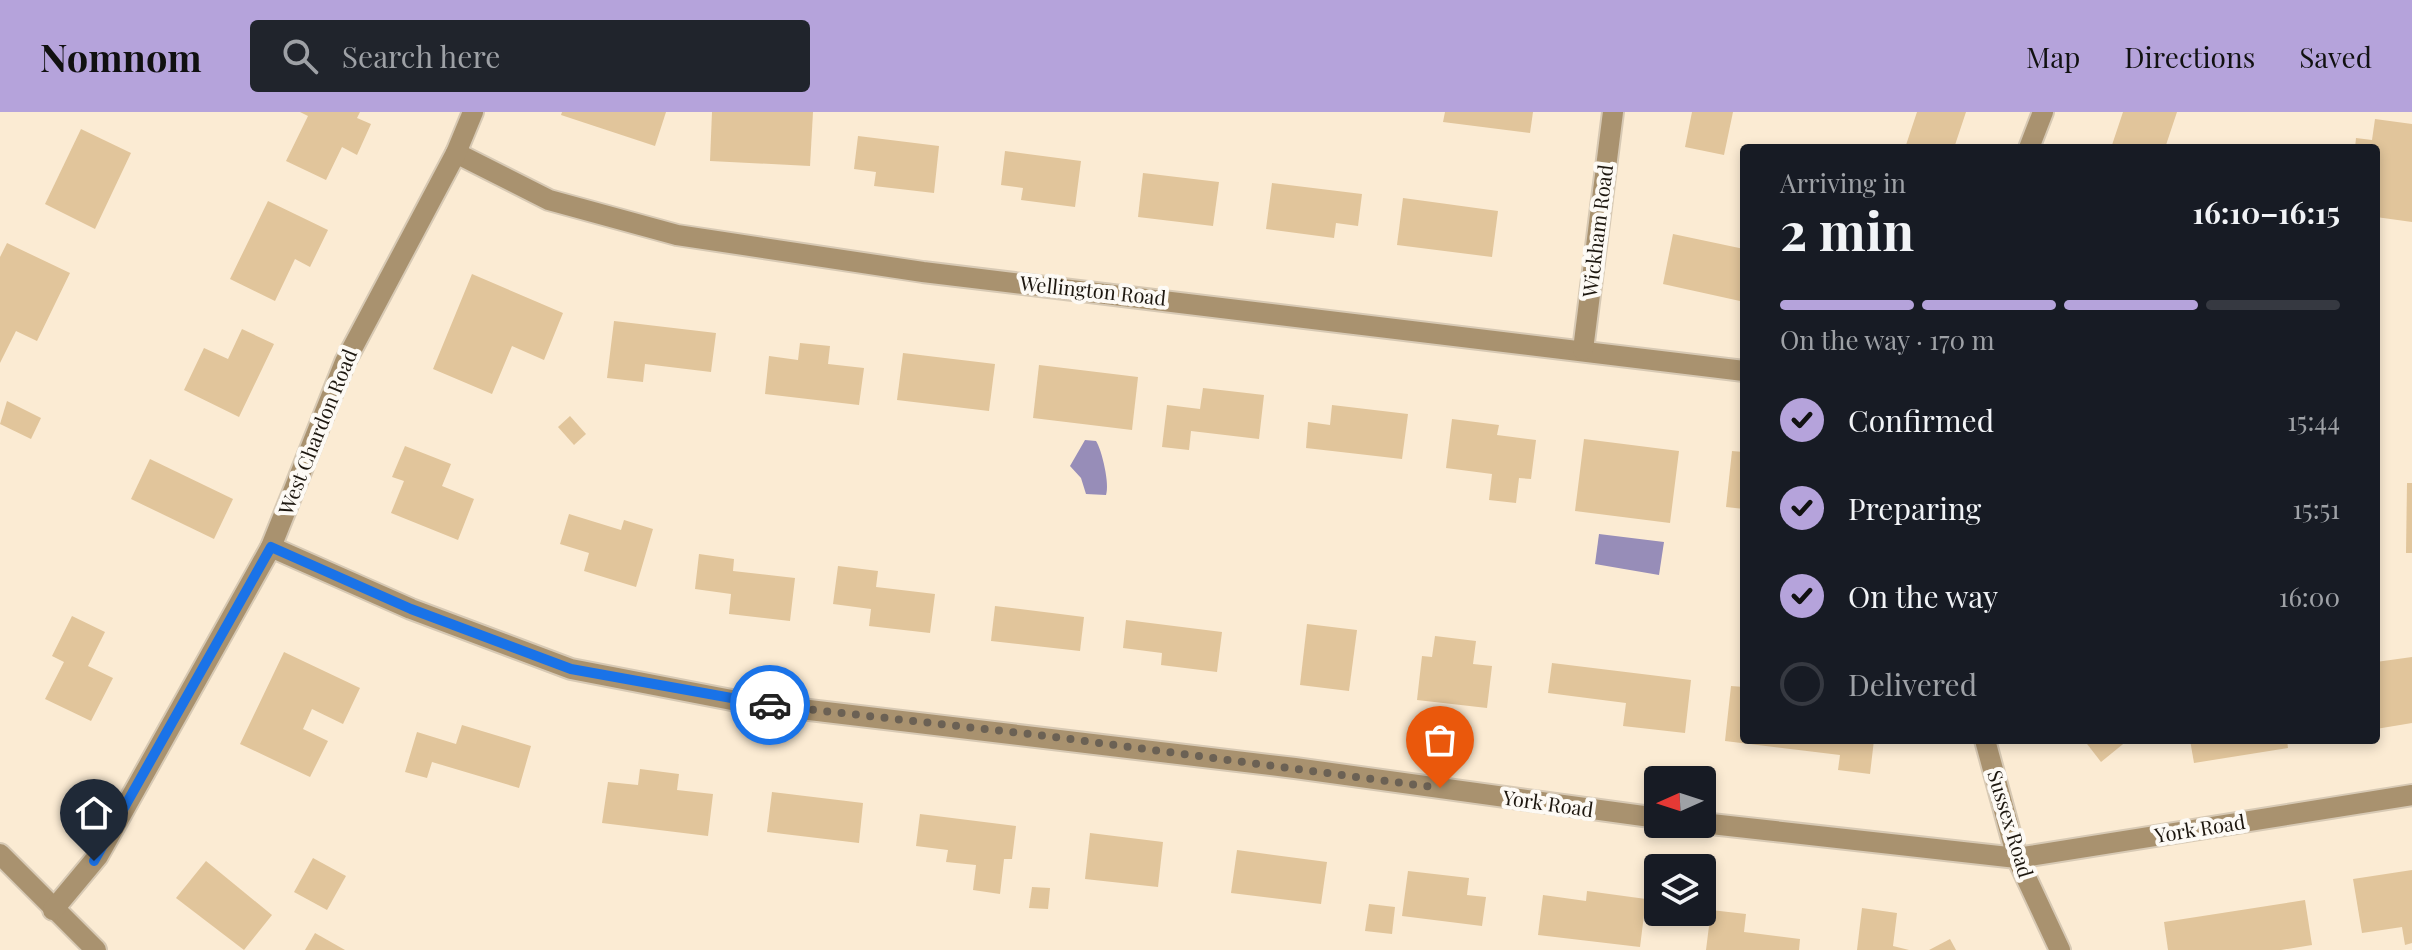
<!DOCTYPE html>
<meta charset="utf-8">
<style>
body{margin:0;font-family:"Playfair Display",serif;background:#20242c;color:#f1f3f6;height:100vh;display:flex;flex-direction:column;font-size:30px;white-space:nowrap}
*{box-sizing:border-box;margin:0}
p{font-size:26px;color:#9ea1a6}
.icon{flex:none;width:44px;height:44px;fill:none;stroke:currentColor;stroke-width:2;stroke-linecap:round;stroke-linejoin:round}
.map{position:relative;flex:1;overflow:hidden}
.panel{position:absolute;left:1740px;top:32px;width:640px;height:600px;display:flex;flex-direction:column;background:#171b24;border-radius:8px;box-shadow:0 4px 12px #0003}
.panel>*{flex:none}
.needle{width:52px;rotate:267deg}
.tools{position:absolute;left:1644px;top:654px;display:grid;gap:16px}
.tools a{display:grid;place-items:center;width:72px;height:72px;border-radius:8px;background:#171b24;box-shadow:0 4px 12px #0003;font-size:40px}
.pin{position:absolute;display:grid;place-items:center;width:68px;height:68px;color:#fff;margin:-82px -34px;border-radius:50% 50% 50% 0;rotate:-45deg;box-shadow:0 0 8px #0007}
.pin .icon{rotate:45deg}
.courier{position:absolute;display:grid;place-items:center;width:80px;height:80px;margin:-40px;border:6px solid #1a73e8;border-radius:50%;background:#fff;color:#222;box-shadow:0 2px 10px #0007}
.overview em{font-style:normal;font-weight:700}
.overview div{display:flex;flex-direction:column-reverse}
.overview{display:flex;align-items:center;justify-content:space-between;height:136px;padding:0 40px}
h1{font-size:52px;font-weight:700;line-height:60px}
.bar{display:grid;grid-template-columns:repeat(4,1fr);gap:12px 8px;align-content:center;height:96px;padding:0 40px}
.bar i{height:10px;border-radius:6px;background:#363941}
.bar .active{background:#b5a3db}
.bar p{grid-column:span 4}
ol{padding:0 40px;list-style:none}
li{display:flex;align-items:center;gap:24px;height:88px}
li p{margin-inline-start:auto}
li .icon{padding:8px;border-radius:50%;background:#b5a3db;color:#111;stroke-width:4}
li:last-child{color:#9ea1a6}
li i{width:44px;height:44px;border:4px solid #363941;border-radius:50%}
header{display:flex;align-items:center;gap:48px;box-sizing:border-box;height:112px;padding:0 40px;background:#b5a3db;color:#111}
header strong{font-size:38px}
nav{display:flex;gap:44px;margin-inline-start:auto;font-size:28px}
.search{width:560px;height:72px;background:#20242c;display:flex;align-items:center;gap:20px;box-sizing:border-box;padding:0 28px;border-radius:8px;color:#9ea1a6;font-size:30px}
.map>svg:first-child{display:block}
.water{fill:#978db8}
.building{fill:#e1c59b}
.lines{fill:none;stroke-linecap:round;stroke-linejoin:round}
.minor-casing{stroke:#d7c9b4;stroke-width:24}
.minor{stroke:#a9926f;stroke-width:20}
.done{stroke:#6b6154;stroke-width:8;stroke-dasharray:0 14.4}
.route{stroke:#1a73e8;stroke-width:10}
.labels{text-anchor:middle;stroke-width:8;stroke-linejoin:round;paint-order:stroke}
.street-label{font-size:20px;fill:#1d170f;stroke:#fdfaf5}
</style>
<header>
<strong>Nomnom</strong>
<div class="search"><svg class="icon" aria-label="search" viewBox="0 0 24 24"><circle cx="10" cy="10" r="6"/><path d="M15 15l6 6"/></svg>Search here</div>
<nav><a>Map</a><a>Directions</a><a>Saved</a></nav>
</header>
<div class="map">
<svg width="2412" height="838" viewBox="0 0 2412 838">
<rect width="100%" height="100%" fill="#fbebd3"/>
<g class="water">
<path d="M1085 328 1096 329C1102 338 1110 373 1106 383L1086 382 1081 366 1070 354Z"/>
<path d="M1599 422 1664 430 1659 463 1595 452Z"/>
</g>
<g class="building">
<path d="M300 0H360L357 6 371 12 357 43 342 35 326 68 286 49 308 4Z"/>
<path d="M562 0H666L655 34 561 3Z"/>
<path d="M712 0H813L810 54 710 49Z"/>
<path d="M1445 0H1533L1530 21 1443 10Z"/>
<path d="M1692 0H1733L1724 43 1685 35Z"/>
<path d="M1917 0H1966L1954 36H1905Z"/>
<path d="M2123 0H2177L2165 36H2111Z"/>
<path d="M2375 7 2412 12V110L2376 105V36H2355L2356 26 2372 28Z"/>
<path d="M81 17 131 41 95 117 45 92Z"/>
<path d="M858 24 939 34 934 81 874 74 876 60 854 57Z"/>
<path d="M1005 39 1081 49 1075 95 1021 88 1023 76 1001 73Z"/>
<path d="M1143 61 1219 70 1213 114 1138 105Z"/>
<path d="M1272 71 1362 82 1358 114 1336 111 1334 126 1266 117Z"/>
<path d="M1403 86 1498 99 1492 145 1397 133Z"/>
<path d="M268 89 328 118 310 155 295 147 275 189 230 167Z"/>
<path d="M1673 122 1744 137 1740 189 1663 172Z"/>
<path d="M7 131 70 161 37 229 16 219 0 251V145Z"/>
<path d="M472 162 563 201 544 248 512 234 492 282 433 257Z"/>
<path d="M614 209 716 221 711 260 645 252 643 270 607 266Z"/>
<path d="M242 217 274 232 239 305 184 278 204 236 228 247Z"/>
<path d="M800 231 830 234 828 252 864 256 859 293 765 282 769 244 798 248Z"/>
<path d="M903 241 995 252 989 299 897 288Z"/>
<path d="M1039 253 1138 265 1132 318 1033 306Z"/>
<path d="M1203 276 1264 283 1259 327 1191 319 1189 338 1162 335 1167 293 1200 297Z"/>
<path d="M7 289 41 306 31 327 0 312Z"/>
<path d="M1332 293 1408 302 1402 347 1306 336 1308 310 1330 313Z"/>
<path d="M570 304 586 322 574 333 558 315Z"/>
<path d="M1452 307 1499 313 1497 323 1536 328 1531 367 1519 366 1516 391 1489 388 1492 362 1446 356Z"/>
<path d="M1584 327 1679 339 1670 411 1575 399Z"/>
<path d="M405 334 451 352 442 374 474 387 458 428 391 401 404 369 392 365Z"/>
<path d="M1732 339 1744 340V397L1726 395Z"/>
<path d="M150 347 233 387 214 427 131 387Z"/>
<path d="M2407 371H2412V441H2406Z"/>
<path d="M569 402 621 418 624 408 653 417 636 475 584 459 589 441 560 432Z"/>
<path d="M699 442 734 447 733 459 795 466 790 509 729 502 731 482 695 477Z"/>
<path d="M838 454 878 459 876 475 935 482 930 521 869 514 871 497 833 492Z"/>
<path d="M995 494 1084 505 1080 539 991 529Z"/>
<path d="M72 504 105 520 88 554 113 566 91 609 45 587 64 550 52 544Z"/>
<path d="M1126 508 1222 520 1217 560 1161 553 1162 541 1123 536Z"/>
<path d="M1307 512 1357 518 1349 579 1300 573Z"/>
<path d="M1435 524 1476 529 1473 552 1492 554 1487 596 1417 588 1422 544 1432 545Z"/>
<path d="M284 540 360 576 343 612 312 597 303 617 328 629 310 665 240 632Z"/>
<path d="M2412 545V611L2376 617V550Z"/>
<path d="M1552 551 1691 568 1685 621 1623 614 1626 591 1548 581Z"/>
<path d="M1731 574 1744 575V628H1874L1870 662 1838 658 1840 643 1725 629Z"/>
<path d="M462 613 531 634 519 676 432 650 427 666 405 660 417 620 456 632Z"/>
<path d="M2084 628H2128L2101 650Z"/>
<path d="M2190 628H2287L2288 636 2194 651Z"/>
<path d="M640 657 679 662 677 678 713 682 708 724 602 711 608 670 638 673Z"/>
<path d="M772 680 863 691 859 731 767 720Z"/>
<path d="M920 702 1016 714 1012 747H1004L1000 782 973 778 976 753 946 750 948 738 916 734Z"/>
<path d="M1090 721 1163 730 1158 775 1085 767Z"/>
<path d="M1237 738 1327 750 1321 792 1231 781Z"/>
<path d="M313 746 346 764 327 798 294 780Z"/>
<path d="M206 749 272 803 244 838 176 786Z"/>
<path d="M2412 758V831L2405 833 2402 815 2362 821 2353 767Z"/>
<path d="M1408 759 1469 766 1467 783 1486 785 1482 814 1402 804Z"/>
<path d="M1032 775 1050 776 1048 797 1029 796Z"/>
<path d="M1587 779 1646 787 1640 835 1538 823 1543 783 1586 789Z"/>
<path d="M2305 788 2312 833 2281 838H2168L2164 810Z"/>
<path d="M1369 792 1395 795 1392 822 1365 819Z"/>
<path d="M1862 796 1897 801 1893 834 1909 838H1857Z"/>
<path d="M1711 798 1746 802 1744 820 1800 827 1799 838H1706Z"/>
<path d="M315 821 345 838H305Z"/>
<path d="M1950 827 1956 838H1929Z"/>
</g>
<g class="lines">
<g class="minor-casing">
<g id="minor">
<path d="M2029 36 2043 0"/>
<path d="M456 41 549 88 677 123 923 160 1744 259"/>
<path d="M1583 238 1613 0"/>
<path d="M271 435 411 497 571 557 742 590 1295 656 1658 706"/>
<path d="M1985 628 2017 746 2060 838"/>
<path d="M1702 711 2017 746 2412 683"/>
<path d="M0 742 96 838"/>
<path d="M53 798 98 744 271 435 345 250 456 41 473 0"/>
</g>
</g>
<use href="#minor" class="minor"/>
</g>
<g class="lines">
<path class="done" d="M770 593 1047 624 1440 676"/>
<path class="route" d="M94 749 271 435 411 497 571 557 770 593"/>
</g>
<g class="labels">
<g class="street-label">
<text transform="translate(1598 119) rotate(-83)" y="7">Wickham Road</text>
<text transform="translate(1093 179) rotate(6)" y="7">Wellington Road</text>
<text transform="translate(318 320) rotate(-68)" y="7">West Chardon Road</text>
<text transform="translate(1548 692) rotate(8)" y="7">York Road</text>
<text transform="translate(2010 712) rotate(73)" y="7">Sussex Road</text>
<text transform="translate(2200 717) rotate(-9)" y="7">York Road</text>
</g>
</g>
</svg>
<div class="tools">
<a><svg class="needle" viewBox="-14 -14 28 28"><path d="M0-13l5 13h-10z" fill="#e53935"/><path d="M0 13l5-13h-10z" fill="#9ea1a6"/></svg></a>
<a><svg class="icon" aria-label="layers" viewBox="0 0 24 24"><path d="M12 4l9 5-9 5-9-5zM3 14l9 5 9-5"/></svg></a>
</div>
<div class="pin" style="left:1440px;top:676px;background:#ea580c"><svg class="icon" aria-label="bag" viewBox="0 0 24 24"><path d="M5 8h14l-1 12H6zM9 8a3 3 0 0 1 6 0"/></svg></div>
<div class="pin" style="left:94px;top:749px;background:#1f2937"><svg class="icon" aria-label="home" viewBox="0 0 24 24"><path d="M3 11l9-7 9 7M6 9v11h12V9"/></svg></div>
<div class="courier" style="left:770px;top:593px"><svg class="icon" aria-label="car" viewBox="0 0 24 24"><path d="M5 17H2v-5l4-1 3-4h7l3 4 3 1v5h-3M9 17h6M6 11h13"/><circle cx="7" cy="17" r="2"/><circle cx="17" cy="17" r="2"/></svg></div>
<section class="panel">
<div class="overview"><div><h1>2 min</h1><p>Arriving in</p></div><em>16:10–16:15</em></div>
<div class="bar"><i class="active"></i><i class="active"></i><i class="active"></i><i></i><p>On the way · 170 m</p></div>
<ol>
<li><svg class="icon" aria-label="check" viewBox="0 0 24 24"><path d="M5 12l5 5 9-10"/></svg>Confirmed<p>15:44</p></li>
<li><svg class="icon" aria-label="check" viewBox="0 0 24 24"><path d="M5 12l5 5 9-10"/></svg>Preparing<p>15:51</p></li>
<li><svg class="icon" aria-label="check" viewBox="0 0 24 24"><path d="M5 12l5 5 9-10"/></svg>On the way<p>16:00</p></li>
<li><i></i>Delivered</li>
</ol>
</section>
</div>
